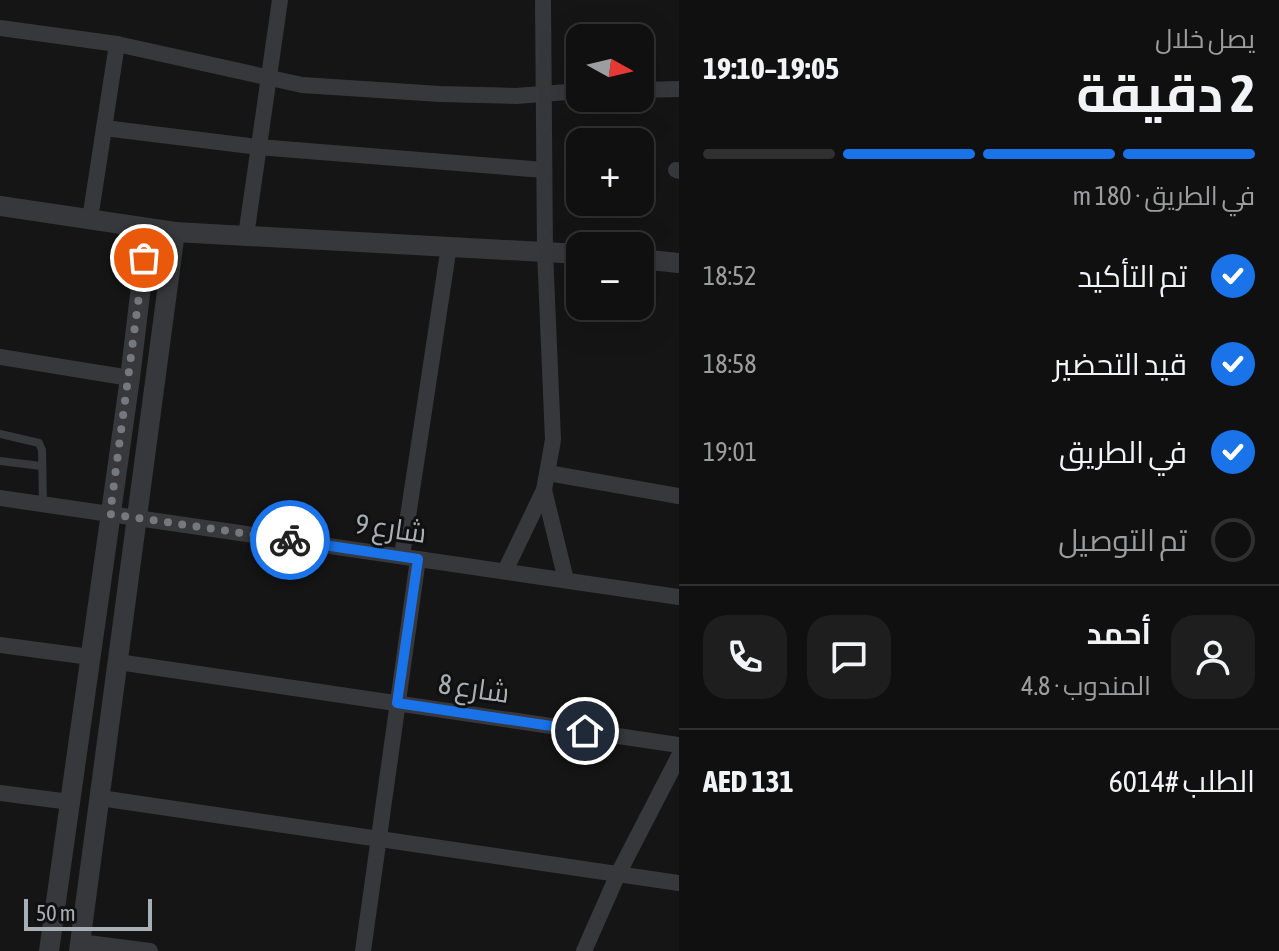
<!DOCTYPE html>
<html lang="ar">
<meta charset="utf-8">
<style>
body{margin:0;font-family:"Asap Condensed",Cairo,sans-serif;background:#1e1e1e;color:#f1f3f6;direction:rtl;height:100vh;display:flex;flex-direction:column;font-size:30px;white-space:nowrap}
*{box-sizing:border-box;margin:0}
p{font-size:26px;color:#9c9d9f}
.icon{flex:none;width:44px;height:44px;fill:none;stroke:currentColor;stroke-width:2;stroke-linecap:round;stroke-linejoin:round}
.map{position:relative;flex:1;overflow:hidden;direction:ltr}
.sheet{display:flex;flex-direction:column;background:#101010;width:600px}
.sheet>*{flex:none}
.needle{width:52px;rotate:98deg}
.controls{position:absolute;left:566px;top:24px;display:grid;gap:16px}
.controls a{display:grid;place-items:center;width:88px;height:88px;border-radius:16px;background:#101010;box-shadow:0 8px 32px #0002,0 0 0 2px #303030;font-size:40px}
.scale{position:absolute;left:24px;bottom:20px;width:128px;box-sizing:border-box;padding-left:8px;border:4px solid #a8afb5;border-top:0;font-size:22px;line-height:28px;white-space:nowrap;color:#a8afb5;-webkit-text-stroke:6px #101011;paint-order:stroke}
.pin{position:absolute;display:grid;place-items:center;width:68px;height:68px;color:#fff;margin:-34px;border:4px solid #fff;border-radius:50%;box-shadow:0 2px 8px #0007}
.courier{position:absolute;display:grid;place-items:center;width:80px;height:80px;margin:-40px;border:6px solid #1a73e8;border-radius:50%;background:#fff;color:#222;box-shadow:0 2px 10px #0007}
.headline em{font-style:normal;font-weight:700}
.headline div{display:flex;flex-direction:column-reverse}
.headline{display:flex;align-items:center;justify-content:space-between;height:136px;padding:0 24px}
h1{font-size:52px;font-weight:700;line-height:60px}
.bar{display:grid;grid-template-columns:repeat(4,1fr);gap:12px 8px;align-content:center;height:96px;padding:0 24px}
.bar i{height:10px;border-radius:6px;background:#303030}
.bar .on{background:#1a73e8}
.bar p{grid-column:span 4}
.line{display:flex;align-items:center;gap:20px;padding:0 24px;border-top:2px solid #303030}
.line div{flex:1}
.round{display:grid;place-items:center;flex:none;width:84px;height:84px;border-radius:24px;background:#1e1e1e}
ol{padding:0 24px;list-style:none}
li{display:flex;align-items:center;gap:24px;height:88px}
li p{margin-inline-start:auto}
li .icon{padding:8px;border-radius:50%;background:#1a73e8;color:#fff;stroke-width:4}
li:last-child{color:#9c9d9f}
li i{width:44px;height:44px;border:4px solid #303030;border-radius:50%}
main{display:flex;flex:1;min-height:0}
.map>svg:first-child{display:block}
.lines{fill:none;stroke-linecap:round;stroke-linejoin:round}
.service{stroke:#36383b;stroke-width:8}
.minor{stroke:#36383b;stroke-width:16}
.tertiary{stroke:#36383b;stroke-width:20}
.done{stroke:#75797d;stroke-width:8;stroke-dasharray:0 14.4}
.route{stroke:#1a73e8;stroke-width:10}
.labels{text-anchor:middle;stroke-width:6;stroke-linejoin:round;paint-order:stroke}
.street-label{font-size:28px;fill:#a8afb5;stroke:#101011}
</style>
<main>
<section class="sheet">
<div class="headline"><div><h1>2 دقيقة</h1><p>يصل خلال</p></div><em>19:05–19:10</em></div>
<div class="bar"><i class="on"></i><i class="on"></i><i class="on"></i><i></i><p>في الطريق · 180 m</p></div>
<ol>
<li><svg class="icon" aria-label="check" viewBox="0 0 24 24"><path d="M5 12l5 5 9-10"/></svg>تم التأكيد<p>18:52</p></li>
<li><svg class="icon" aria-label="check" viewBox="0 0 24 24"><path d="M5 12l5 5 9-10"/></svg>قيد التحضير<p>18:58</p></li>
<li><svg class="icon" aria-label="check" viewBox="0 0 24 24"><path d="M5 12l5 5 9-10"/></svg>في الطريق<p>19:01</p></li>
<li><i></i>تم التوصيل</li>
</ol>
<div class="line" style="height:144px"><a class="round"><svg class="icon" aria-label="person" viewBox="0 0 24 24"><circle cx="12" cy="8" r="4"/><path d="M4 21q1-7 8-7t8 7"/></svg></a><div><b>أحمد</b><p>المندوب · 4.8</p></div><a class="round"><svg class="icon" aria-label="chat" viewBox="0 0 24 24"><path d="M4 5h16v11H9l-5 4z"/></svg></a><a class="round"><svg class="icon" aria-label="phone" viewBox="0 0 24 24"><path d="M5 4h4l2 5-3 2q2 4 5 5l2-3 5 2v4C11 20 4 13 5 4z"/></svg></a></div>
<div class="line" style="height:104px"><div>الطلب #6014</div><b>AED 131</b></div>
</section>
<div class="map">
<svg width="679" height="951" viewBox="0 0 679 951">
<rect width="100%" height="100%" fill="#151516"/>
<g class="lines">
<g class="service">
<path d="M0 434 39 443 42 450 43 504"/>
<path d="M0 461 41 466"/>
</g>
<g class="minor">
<path d="M0 28 117 44 302 85 440 94 516 96 580 91"/>
<path d="M640 90 679 89"/>
<path d="M104 128 258 147 544 170"/>
<path d="M676 170 679 171"/>
<path d="M90 219 117 44"/>
<path d="M246 236 280 0"/>
<path d="M0 357 130 378"/>
<path d="M548 473 679 496"/>
<path d="M544 490 566 580"/>
<path d="M0 498 679 597"/>
<path d="M402 556 449 246"/>
<path d="M505 571 544 490 553 440 545 251 543 0"/>
<path d="M0 645 90 657"/>
<path d="M118 662 679 745"/>
<path d="M0 793 70 802"/>
<path d="M100 798 679 883"/>
<path d="M80 942 150 951"/>
<path d="M363 951 418 559"/>
<path d="M584 951 618 874 679 756"/>
</g>
<g class="tertiary">
<path d="M0 206 175 232 580 254"/>
<path d="M640 259 679 263"/>
<path d="M49 951 130 378 148 228"/>
<path d="M79 951 175 232"/>
</g>
</g>
<g class="lines">
<path class="done" d="M144 258 110 514 290 540"/>
<path class="route" d="M290 540 418 559 397 703 585 731"/>
</g>
<g class="labels">
<g class="street-label">
<text transform="translate(391 528) rotate(8)" y="10">شارع 9</text>
<text transform="translate(474 688) rotate(8)" y="10">شارع 8</text>
</g>
</g>
</svg>
<div class="controls">
<a><svg class="needle" viewBox="-14 -14 28 28"><path d="M0-13l5 13h-10z" fill="#e53935"/><path d="M0 13l5-13h-10z" fill="#9c9d9f"/></svg></a>
<a>+</a>
<a>−</a>
</div>
<div class="scale">50 m</div>
<div class="pin" style="left:144px;top:258px;background:#ea580c"><svg class="icon" aria-label="bag" viewBox="0 0 24 24"><path d="M5 8h14l-1 12H6zM9 8a3 3 0 0 1 6 0"/></svg></div>
<div class="pin" style="left:585px;top:731px;background:#1f2937"><svg class="icon" aria-label="home" viewBox="0 0 24 24"><path d="M3 11l9-7 9 7M6 9v11h12V9"/></svg></div>
<div class="courier" style="left:290px;top:540px"><svg class="icon" aria-label="bike" viewBox="0 0 24 24"><circle cx="6" cy="16" r="4"/><circle cx="18" cy="16" r="4"/><path d="M6 16l4-8h5l3 8M10 8l3 8H6M13 5h3"/></svg></div>
</div>
</main>
